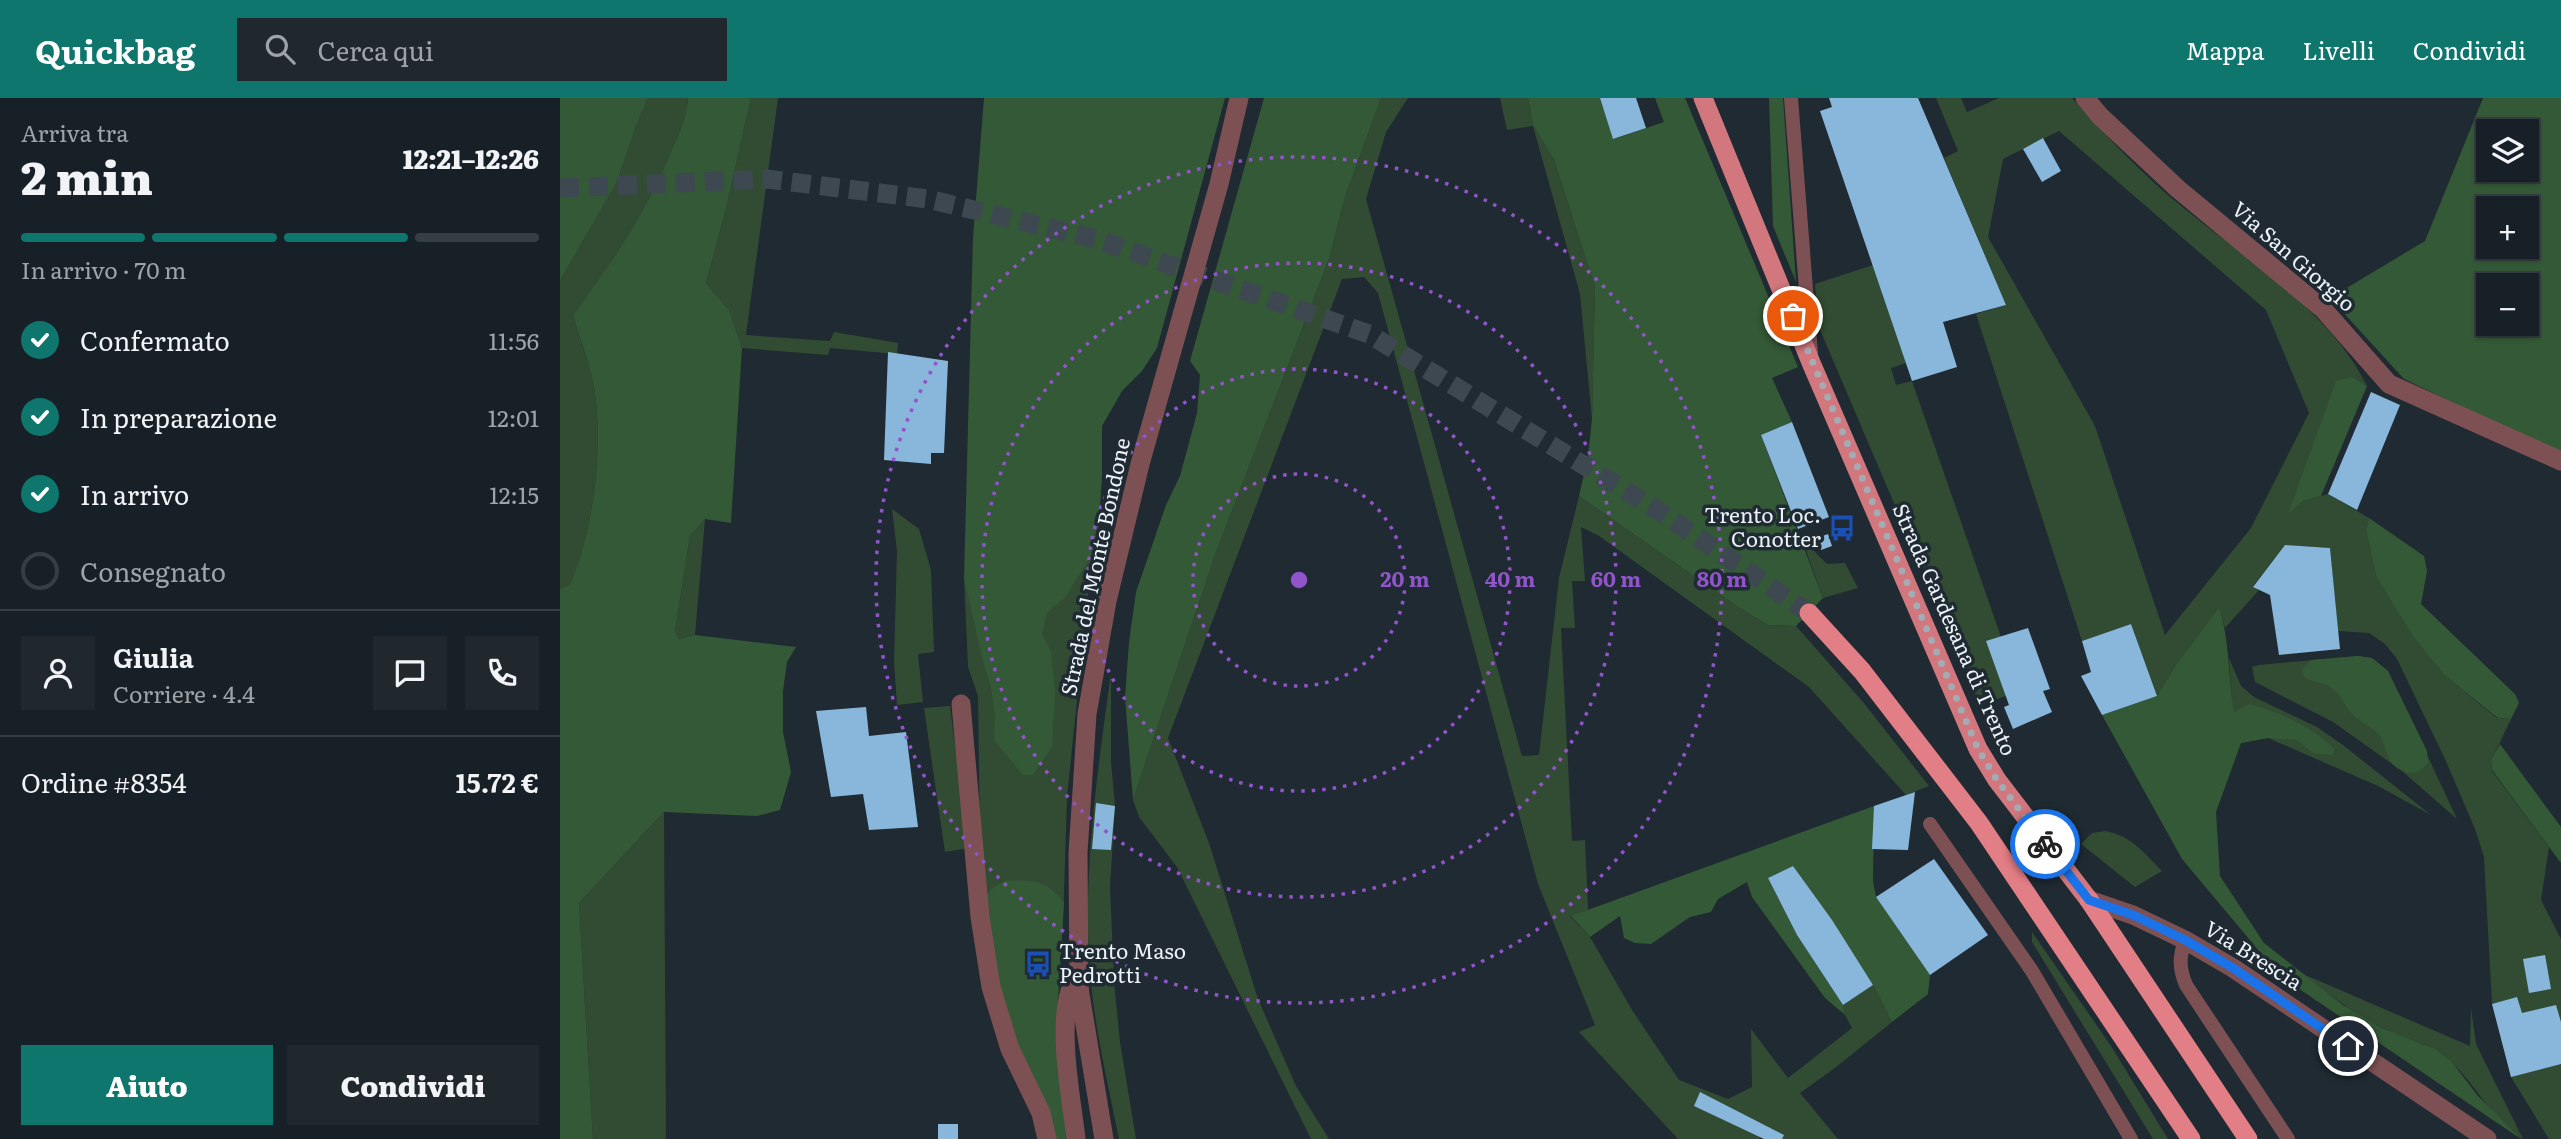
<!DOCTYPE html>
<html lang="it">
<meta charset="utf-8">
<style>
body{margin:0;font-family:Literata,serif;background:#20282e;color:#f1f3f6;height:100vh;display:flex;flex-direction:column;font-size:26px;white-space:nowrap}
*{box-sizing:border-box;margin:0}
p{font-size:23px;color:#9ea3a7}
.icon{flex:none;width:38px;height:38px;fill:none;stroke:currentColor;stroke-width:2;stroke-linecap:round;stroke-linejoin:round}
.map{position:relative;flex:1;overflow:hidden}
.panel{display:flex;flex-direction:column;background:#172026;width:560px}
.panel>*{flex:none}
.buttons{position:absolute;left:1916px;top:21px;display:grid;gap:14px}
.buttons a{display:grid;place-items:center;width:63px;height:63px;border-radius:0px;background:#172026;box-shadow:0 2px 5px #0004,0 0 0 2px #363e43;font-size:35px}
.pin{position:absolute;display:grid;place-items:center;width:60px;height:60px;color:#fff;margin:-30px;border:4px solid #fff;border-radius:50%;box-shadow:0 2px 7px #0007}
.courier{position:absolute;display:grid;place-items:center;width:70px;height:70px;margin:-35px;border:5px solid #1a73e8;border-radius:50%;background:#fff;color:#222;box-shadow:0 2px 9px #0007}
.overview em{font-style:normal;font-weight:800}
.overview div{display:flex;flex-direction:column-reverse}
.overview{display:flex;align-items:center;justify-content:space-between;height:119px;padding:0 21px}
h1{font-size:46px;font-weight:800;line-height:52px}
.bar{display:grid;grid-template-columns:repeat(4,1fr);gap:10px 7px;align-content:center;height:84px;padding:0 21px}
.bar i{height:9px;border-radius:5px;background:#363e43}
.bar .active{background:#0f766e}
.bar p{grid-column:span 4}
.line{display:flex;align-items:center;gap:18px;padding:0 21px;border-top:2px solid #363e43}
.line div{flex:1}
.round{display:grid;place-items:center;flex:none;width:74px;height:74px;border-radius:0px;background:#20282e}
ol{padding:0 21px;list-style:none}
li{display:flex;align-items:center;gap:21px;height:77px}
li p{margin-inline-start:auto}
li .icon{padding:7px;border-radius:50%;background:#0f766e;color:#fff;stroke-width:4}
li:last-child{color:#9ea3a7}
li i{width:38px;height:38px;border:4px solid #363e43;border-radius:50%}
.primary-button{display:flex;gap:14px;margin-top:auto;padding:14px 21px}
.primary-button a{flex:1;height:80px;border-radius:0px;background:#0f766e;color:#fff;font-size:28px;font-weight:800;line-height:80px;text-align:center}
.primary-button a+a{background:#20282e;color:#f1f3f6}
header{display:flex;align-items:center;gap:42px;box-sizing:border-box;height:98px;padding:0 35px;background:#0f766e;color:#fff}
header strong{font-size:33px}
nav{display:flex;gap:38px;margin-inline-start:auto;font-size:24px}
.search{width:490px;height:63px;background:#20282e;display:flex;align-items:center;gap:18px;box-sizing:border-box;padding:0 24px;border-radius:0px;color:#9ea3a7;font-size:26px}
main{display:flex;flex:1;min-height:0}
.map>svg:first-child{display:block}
.green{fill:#324c33;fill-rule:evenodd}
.forest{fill:#345936;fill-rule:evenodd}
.building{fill:#88b7db}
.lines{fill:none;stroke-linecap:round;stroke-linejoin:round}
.trunk-tunnel{stroke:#3e4850;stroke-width:19;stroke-dasharray:19 10;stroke-linecap:butt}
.service{stroke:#7d5153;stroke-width:14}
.minor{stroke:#7d5153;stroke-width:19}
.tertiary{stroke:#7d5153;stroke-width:19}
.primary{stroke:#d1777d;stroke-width:19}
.trunk{stroke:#e27e85;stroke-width:19}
.done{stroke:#a4acb3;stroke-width:7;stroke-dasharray:0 12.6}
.route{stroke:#1a73e8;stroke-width:9}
.ring{fill:none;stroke:#9154ca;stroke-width:3.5;stroke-dasharray:3.5 7}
.labels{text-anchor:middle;stroke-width:7;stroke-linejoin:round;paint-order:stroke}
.street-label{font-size:21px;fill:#ebf2f8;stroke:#1f2a32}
.poi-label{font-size:21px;fill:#ebf2f8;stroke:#1f2a32;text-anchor:end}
.centre{fill:#9154ca;stroke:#1f2a32;stroke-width:3.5}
.ring-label{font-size:21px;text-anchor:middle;font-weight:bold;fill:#9154ca;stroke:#1f2a32;stroke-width:7;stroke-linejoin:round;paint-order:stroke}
</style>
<header>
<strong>Quickbag</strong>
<div class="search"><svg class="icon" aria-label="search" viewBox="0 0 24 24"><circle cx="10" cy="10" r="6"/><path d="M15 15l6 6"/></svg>Cerca qui</div>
<nav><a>Mappa</a><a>Livelli</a><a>Condividi</a></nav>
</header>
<main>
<section class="panel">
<div class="overview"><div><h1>2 min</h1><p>Arriva tra</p></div><em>12:21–12:26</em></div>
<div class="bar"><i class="active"></i><i class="active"></i><i class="active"></i><i></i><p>In arrivo · 70 m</p></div>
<ol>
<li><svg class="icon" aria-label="check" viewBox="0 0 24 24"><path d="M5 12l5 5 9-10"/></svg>Confermato<p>11:56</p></li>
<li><svg class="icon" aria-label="check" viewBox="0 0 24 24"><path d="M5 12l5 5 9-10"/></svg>In preparazione<p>12:01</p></li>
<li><svg class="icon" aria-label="check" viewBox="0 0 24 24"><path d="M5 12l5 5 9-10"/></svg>In arrivo<p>12:15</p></li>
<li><i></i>Consegnato</li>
</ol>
<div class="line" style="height:126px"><a class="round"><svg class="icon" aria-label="person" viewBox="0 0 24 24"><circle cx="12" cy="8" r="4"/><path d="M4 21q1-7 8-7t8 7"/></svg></a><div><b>Giulia</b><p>Corriere · 4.4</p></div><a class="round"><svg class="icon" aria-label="chat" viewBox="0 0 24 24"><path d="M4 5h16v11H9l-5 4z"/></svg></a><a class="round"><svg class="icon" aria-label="phone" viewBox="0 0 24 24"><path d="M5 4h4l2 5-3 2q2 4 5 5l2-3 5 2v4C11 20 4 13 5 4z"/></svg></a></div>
<div class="line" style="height:91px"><div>Ordine #8354</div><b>15.72 €</b></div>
<div class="primary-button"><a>Aiuto</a><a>Condividi</a></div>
</section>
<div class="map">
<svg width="2001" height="1041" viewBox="0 0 2001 1041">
<rect width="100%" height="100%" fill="#1f2a32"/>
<g class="green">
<path d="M88 0H128C127 20 118 37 110 56 84 118 52 163 13 217 20 243 32 270 35 296 43 355 33 432 10 488L0 491V183L57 84 75 31Z"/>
<path d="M191 0H218L186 237 270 243 274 234 338 245 337 256 270 250 268 257 182 250 169 212 146 185 166 111Z"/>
<path d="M821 0H848L826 34 806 101 962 658 979 657 999 480 1019 398 1178 509 1208 527 1236 528 1303 604 1369 688 1346 697 1249 589 1039 438 1021 429 1025 483H1012L1015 530H1001L1012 743 1025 742 1028 812 1011 819 1030 839 1072 912 1119 982 1168 1001 1192 989 1191 931 1228 980 1292 930 1285 917 1283 907 1313 887 1332 924 1275 970 1240 995 1278 1041H1204L1199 1038 1200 1041H1118L1019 934 1035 927 978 786 818 195 804 179 782 181 608 640 649 745 698 901 736 988 769 1041H751L617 769 579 719 573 702 655 457 769 161 785 99Z"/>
<path d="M940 0H968L973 27 994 62 1035 189 1032 321 1020 196 973 28 947 32Z"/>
<path d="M1376 0H1401L1407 14 1439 0H1512C1545 36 1578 72 1615 103 1680 157 1769 211 1807 288L1793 279 1729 415 1743 403 1768 396 1809 420 1806 432 1816 477 1854 540 1884 577 1937 620 1951 621 1931 663 1932 673 1989 749 1981 802 2001 841V1041H1989L1951 979 1932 906 1924 759 1915 731 1885 661 1837 561 1825 546 1809 535 1778 533 1770 450 1725 447 1693 488 1699 492 1665 530 1659 509 1615 568 1597 598 1571 526 1522 543 1416 216 1446 207 1384 60 1398 53ZM1499 33 1706 212 1749 315 1691 430 1605 537 1535 328 1428 139 1443 61Z"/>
<path d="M1313 167 1346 265 1331 270 1336 287 1352 283 1441 539 1446 598 1420 607 1258 227 1255 186Z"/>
<path d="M332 411 359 431 371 472 374 554 358 556 363 604 337 607 334 564 337 453Z"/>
<path d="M145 421 135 537 119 541 115 533 130 438Z"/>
<path d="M1242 441 1267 466 1285 465 1298 490 1263 500Z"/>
<path d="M537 452 528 496 507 699 503 825 497 917 506 1041 434 881 420 744 418 598 408 569 404 480 434 495 501 479Z"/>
<path d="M1798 558 1812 560 1828 573 1897 721 1842 673 1773 624 1695 584 1692 569 1699 567Z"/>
<path d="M1669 560 1681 588 1694 599 1757 629 1783 647 1871 717 1818 688 1708 640 1681 645 1674 632Z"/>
<path d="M551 575V664L555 708 550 789 554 883 560 944 576 1041H559C548 985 534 929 530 873 522 779 538 669 551 575Z"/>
<path d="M390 608 408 750 385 754 364 610Z"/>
<path d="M104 714 106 1041H33L19 805Z"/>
<path d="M1545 733C1571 737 1584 755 1602 773L1575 789 1521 746 1532 735Z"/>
<path d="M1472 834 1551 948 1608 1041H1593L1472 844Z"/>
<path d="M1743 876 1910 948 1911 910 1916 946 1963 1041C1936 1028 1913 982 1890 963 1872 946 1845 941 1823 930 1794 916 1769 896 1743 876Z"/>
</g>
<g class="forest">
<path d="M0 0H88L75 31 57 84 0 183Z"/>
<path d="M128 0H191L166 111 146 185 169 212 182 250 171 425 145 421 130 438 115 533 119 541 135 537 236 549 227 564 223 593V634L231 674 220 712 197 718 104 714 19 805 33 1041H0V491L10 487C33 433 43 355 35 296 32 270 20 243 13 217 52 163 84 118 110 56 118 37 127 20 128 0Z"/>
<path d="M424 0H665L597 250 582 273 562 293 542 328V379L537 452 533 455 505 499 487 515 482 536 491 554 495 594 492 649 473 677H463L434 642 435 618 431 589 422 559 404 480 413 139Z"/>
<path d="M704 0H821L785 99 769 161 655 457 573 702 565 599 569 544 576 494 606 407 620 378 637 315 640 277 630 263Z"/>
<path d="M968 0H1040L1054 41 1104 24 1095 0H1125L1238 269 1212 280 1232 324 1201 337 1263 500 1236 528 1208 527 1178 509 1019 398 1028 358 1032 321 1035 189 994 62 973 27Z"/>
<path d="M1209 0H1223L1236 184 1213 128Z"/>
<path d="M1923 0H2001V356L1844 281 1770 200 1865 143ZM1928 33H1967V72H1928ZM1928 110H1967V149H1928ZM1928 187H1967V226H1928Z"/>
<path d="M1793 279 1807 288 1761 398 1743 403 1728 416 1776 283Z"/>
<path d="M1809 420 1864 458 1867 473 1861 506 1955 596 1959 605 1951 621 1938 620 1884 577 1854 540 1816 478 1806 432Z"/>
<path d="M1659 509C1670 543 1668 579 1674 614L1689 606C1719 614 1754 629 1775 652L1772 657 1753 655 1737 642 1708 640 1681 645 1656 714 1660 778 1704 845 1783 907 1822 930 1875 951 1892 964 1918 998 1961 1041 1720 878 1622 761 1542 617 1597 598 1615 568Z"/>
<path d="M1798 558 1812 560 1828 573 1867 653 1868 664C1861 674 1854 678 1841 672 1827 666 1828 654 1822 641 1818 632 1801 625 1793 617 1785 609 1780 594 1769 588 1760 584 1752 584 1744 579L1742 572 1751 562Z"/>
<path d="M1940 646 2001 729V765L1932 672 1931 662Z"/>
<path d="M1314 708 1313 783 1316 799 1370 877 1368 896 1332 924 1313 887 1233 768 1208 780 1237 837 1283 907 1285 917 1265 900 1192 799 1187 784 1158 801 1151 814 1130 819 1091 846 1075 845 1064 840 1060 818 1030 839 1011 818Z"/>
<path d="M445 783C474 782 484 781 504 804L497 917 506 1041H495L458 958 434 881 425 799 435 788Z"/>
</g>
<g class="building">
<path d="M1040 0H1076L1086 30 1053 41Z"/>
<path d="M1269 0H1358L1446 207 1383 224 1397 269 1352 283 1260 13 1272 9Z"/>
<path d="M1483 40 1501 73 1482 84 1463 51Z"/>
<path d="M328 254 388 263 384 355H371V366L324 362Z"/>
<path d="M1811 294 1840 307 1797 412 1768 396Z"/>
<path d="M1232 324 1269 419 1238 431 1201 337Z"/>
<path d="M1268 436 1272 448 1261 452 1257 440Z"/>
<path d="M1725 447 1770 450 1780 551 1719 557 1710 497 1693 489Z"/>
<path d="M1571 526 1597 598 1542 617 1521 578 1531 574 1522 543Z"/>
<path d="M1468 530 1490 591 1483 593 1492 614 1453 631 1444 609 1449 607 1426 543Z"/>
<path d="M306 609 309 638 346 634 358 729 309 732 303 696 271 699 256 613Z"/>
<path d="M1355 694 1348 752 1312 751 1314 708Z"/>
<path d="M536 705 555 708 551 752 532 751Z"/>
<path d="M1374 761 1428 837 1370 877 1316 799Z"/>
<path d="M1233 768 1272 822 1313 887 1283 907 1237 837 1208 780Z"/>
<path d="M1985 857 1991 891 1969 895 1963 861Z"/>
<path d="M1957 899 1962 915 1996 907 2001 924V966L1951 979 1932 906Z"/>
<path d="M1140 994 1224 1037 1222 1041H1204L1134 1008Z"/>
<rect x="378" y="1026" width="20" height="15"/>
</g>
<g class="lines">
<path class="trunk-tunnel" d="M0 90 207 81 368 101 536 141 809 236 1102 415 1249 515"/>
<g class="service">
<path d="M1231 0 1251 255"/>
<path d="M1370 726 1472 873 1571 1041"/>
<path d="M1625 842C1619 860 1619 870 1626 887L1728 1041"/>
</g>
<g class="minor">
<path d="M1525 0 1540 18 1618 91 1763 211 1829 286 2001 363"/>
<path d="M401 606 420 819 431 889 450 951 481 1015 487 1041"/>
<path d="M516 1041C511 998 498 933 510 893L519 890"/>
</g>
<g class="tertiary">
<path d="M1529 802 1573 817 1625 842 1673 870 1927 1041"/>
<path d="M544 1041 519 890 518 755 527 616 547 503 580 366 659 86 679 0"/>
</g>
<path class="primary" d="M1143 0 1252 267 1418 651 1437 682 1529 802"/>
<g class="trunk">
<path d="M1249 515 1302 573 1419 725 1631 1041"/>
<path d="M1529 802 1688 1041"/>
</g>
</g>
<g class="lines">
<path class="done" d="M1233 218 1418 651 1437 682 1485 746"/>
<path class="route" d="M1485 746 1529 802 1573 817 1625 842 1673 870 1788 948"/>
</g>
<g class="ring">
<circle cx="739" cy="482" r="106"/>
<circle cx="739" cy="482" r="211"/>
<circle cx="739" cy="482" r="317"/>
<circle cx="739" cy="482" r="423"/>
</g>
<defs>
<g id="bus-bare" transform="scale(2.1)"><path d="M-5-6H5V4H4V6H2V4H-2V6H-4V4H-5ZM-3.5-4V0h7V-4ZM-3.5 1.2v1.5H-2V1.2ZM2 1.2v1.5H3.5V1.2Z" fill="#1a4fb4" stroke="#1f2a32" stroke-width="2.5" paint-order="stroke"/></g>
</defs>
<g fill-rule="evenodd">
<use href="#bus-bare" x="1282" y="430"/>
<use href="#bus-bare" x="478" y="866"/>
</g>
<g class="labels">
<g class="street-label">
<text transform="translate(1733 159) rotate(41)" y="7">Via San Giorgio</text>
<text transform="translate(536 469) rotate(-78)" y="7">Strada del Monte Bondone</text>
<text transform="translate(1394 532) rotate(66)" y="7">Strada Gardesana di Trento</text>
<text transform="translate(1693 858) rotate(32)" y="7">Via Brescia</text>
</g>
<g class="poi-label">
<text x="1261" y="425">Trento Loc.<tspan x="1261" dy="24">Conotter</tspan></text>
<text x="499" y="861" text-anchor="start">Trento Maso<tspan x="499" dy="24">Pedrotti</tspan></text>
</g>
</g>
<circle cx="739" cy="482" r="10" class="centre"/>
<g class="ring-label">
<text x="845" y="489">20 m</text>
<text x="950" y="489">40 m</text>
<text x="1056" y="489">60 m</text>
<text x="1162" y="489">80 m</text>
</g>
</svg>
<div class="buttons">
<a><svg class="icon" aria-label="layers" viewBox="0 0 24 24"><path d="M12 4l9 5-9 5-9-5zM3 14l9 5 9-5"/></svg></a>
<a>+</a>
<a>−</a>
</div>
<div class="pin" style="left:1233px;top:218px;background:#ea580c"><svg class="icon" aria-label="bag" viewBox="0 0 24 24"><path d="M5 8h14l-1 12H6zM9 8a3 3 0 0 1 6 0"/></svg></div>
<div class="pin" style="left:1788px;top:948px;background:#1f2937"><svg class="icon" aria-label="home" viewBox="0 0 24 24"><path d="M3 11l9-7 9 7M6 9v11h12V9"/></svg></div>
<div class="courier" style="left:1485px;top:746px"><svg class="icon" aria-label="bike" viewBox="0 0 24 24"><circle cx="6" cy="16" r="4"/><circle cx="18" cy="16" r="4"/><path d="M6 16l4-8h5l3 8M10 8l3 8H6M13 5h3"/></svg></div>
</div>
</main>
